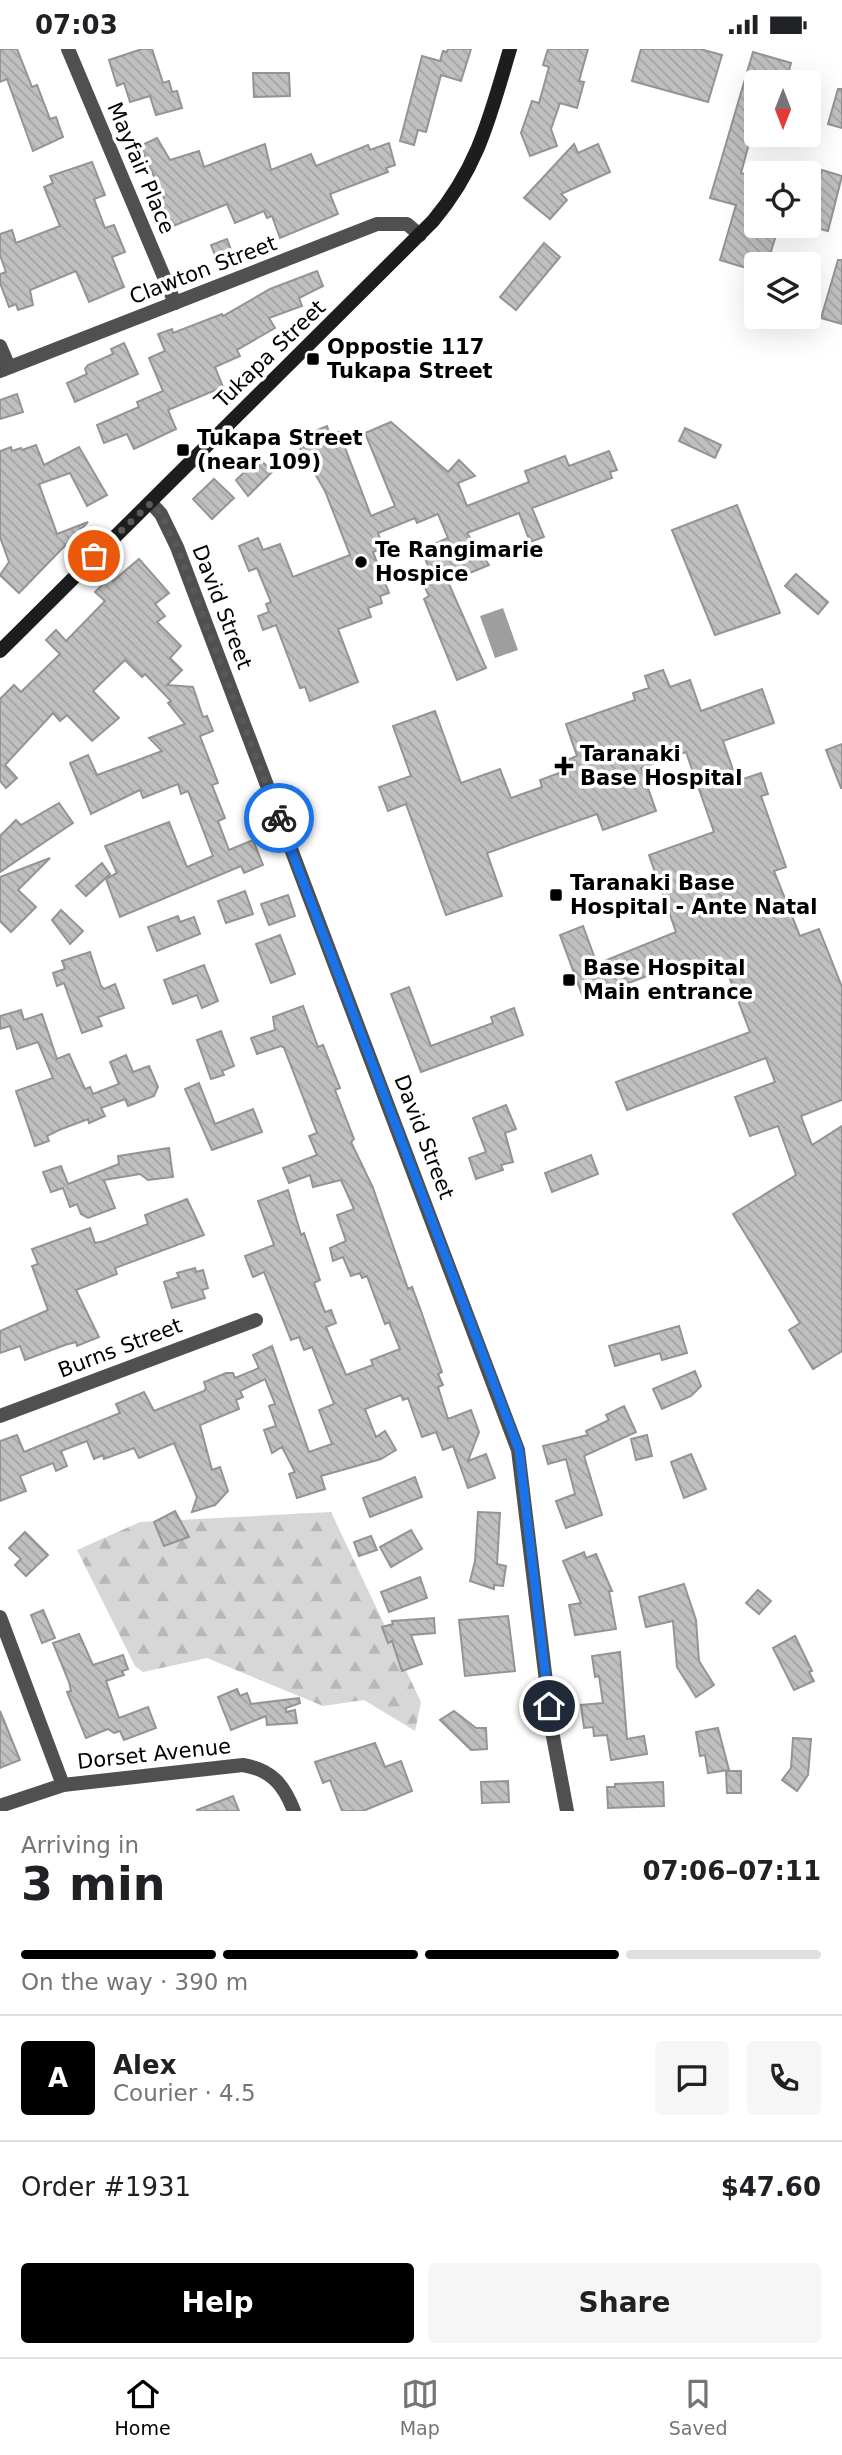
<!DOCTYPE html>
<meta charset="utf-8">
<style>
body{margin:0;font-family:"DejaVu Sans",sans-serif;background:#f6f6f6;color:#202124;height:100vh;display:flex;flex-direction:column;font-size:26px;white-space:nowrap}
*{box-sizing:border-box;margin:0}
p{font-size:23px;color:#757577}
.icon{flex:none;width:38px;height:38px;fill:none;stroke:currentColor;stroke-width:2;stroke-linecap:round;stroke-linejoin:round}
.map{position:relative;height:1762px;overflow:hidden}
.drawer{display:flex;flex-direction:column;background:#fff;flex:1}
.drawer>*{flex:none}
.needle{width:46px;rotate:180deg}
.tools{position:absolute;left:744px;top:21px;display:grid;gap:14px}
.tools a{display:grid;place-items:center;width:77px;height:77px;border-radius:7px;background:#fff;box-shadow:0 7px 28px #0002;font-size:35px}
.pin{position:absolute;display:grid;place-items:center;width:60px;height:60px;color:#fff;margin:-30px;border:4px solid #fff;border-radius:50%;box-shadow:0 2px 7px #0007}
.courier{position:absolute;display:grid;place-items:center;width:70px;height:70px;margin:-35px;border:5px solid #1a73e8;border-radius:50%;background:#fff;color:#222;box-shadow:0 2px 9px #0007}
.headline em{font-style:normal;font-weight:700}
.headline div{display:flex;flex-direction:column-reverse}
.headline{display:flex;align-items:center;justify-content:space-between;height:119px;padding:0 21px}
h1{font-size:46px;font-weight:700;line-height:52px}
.bar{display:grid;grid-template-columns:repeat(4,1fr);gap:10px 7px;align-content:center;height:84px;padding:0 21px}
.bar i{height:9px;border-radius:5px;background:#e0e0e0}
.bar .current{background:#000}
.bar p{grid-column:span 4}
.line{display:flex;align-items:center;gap:18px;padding:0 21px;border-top:2px solid #e0e0e0}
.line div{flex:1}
.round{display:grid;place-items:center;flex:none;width:74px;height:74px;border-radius:7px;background:#f6f6f6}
.action{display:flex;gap:14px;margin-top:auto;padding:14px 21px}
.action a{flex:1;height:80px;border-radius:7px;background:#000;color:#fff;font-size:28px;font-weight:700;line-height:80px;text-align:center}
.action a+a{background:#f6f6f6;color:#202124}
.status{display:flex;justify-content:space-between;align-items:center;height:49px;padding:0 35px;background:#fff;direction:ltr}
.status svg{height:19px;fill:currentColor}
.dock{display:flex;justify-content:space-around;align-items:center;height:98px;border-top:2px solid #e0e0e0;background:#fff;font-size:19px;color:#757577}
.dock a{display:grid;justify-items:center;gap:4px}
.dock .current{color:#000}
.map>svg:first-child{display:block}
.forest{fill:url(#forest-firs)}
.water{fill:#9e9e9e}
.building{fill:url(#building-back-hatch);stroke:#949494;stroke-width:2}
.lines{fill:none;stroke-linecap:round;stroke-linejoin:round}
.minor{stroke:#505050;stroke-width:14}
.tertiary{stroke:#505050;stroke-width:14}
.secondary{stroke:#1d1d1d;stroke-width:14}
.done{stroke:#595959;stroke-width:7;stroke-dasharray:0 12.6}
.route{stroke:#1a73e8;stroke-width:9}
.poi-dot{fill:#000;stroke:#fff;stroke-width:2.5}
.labels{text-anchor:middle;stroke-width:7;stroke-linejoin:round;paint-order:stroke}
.street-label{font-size:21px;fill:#000;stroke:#fff}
.poi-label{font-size:21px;font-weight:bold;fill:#000;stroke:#fff;text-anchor:start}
</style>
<div class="status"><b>07:03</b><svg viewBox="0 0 49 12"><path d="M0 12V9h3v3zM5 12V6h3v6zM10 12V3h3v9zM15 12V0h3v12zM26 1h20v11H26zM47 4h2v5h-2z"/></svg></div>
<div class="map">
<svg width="842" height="1762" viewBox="0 0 842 1762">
<defs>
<pattern id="forest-firs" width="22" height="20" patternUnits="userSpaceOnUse" patternTransform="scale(1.75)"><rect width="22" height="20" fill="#d7d7d7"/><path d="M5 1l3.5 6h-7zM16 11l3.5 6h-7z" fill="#b7b7b7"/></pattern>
<pattern id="building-back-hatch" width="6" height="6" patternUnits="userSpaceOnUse" patternTransform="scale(1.75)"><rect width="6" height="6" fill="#c0c0c0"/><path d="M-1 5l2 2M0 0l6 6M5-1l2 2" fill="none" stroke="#a3a3a3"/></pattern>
</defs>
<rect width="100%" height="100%" fill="#fff"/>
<path class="forest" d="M331 1463 421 1653 415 1682 364 1651 323 1657 207 1609 143 1623 135 1617 77 1501 140 1473Z"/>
<path class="water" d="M503 559 518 601 495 609 480 567Z"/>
<g class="building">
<path d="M0 0H17L32 38 37 36 50 70 56 68 63 88 33 102 7 30 0 33Z"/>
<path d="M142 0H152L163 34 169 32 172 43 177 42 182 59 156 66 150 47 130 53 124 34 117 37 109 11Z"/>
<path d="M448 0H471L461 32 441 26 426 83 418 81 414 96 400 92 422 7 440 12 443 2 447 3Z"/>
<path d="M548 0H588L579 32 584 33 577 59 560 54 551 80 557 97 530 107 521 84 532 52 539 54 549 18 543 16Z"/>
<path d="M641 0H700L722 6 708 53 632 32Z"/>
<path d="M753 3 791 14 786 33H756V81L753 80 741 124 756 128V177H779L767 215H756V222L720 211 736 156 710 149Z"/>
<path d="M253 24H289L290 47 254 48Z"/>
<path d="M838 40H842V79L828 75Z"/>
<path d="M157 89 170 111 199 102 204 118 265 95 271 121 311 105 316 117 368 96 370 101 389 94 395 116 386 119 388 123 330 145 338 165 280 189 272 167 267 169 264 162 235 174 227 155 171 178 161 151 164 149 140 97Z"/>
<path d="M574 95 578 104 598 95 610 123 561 145 567 151 550 170 524 149Z"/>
<path d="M92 113 105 146 94 150 105 179 114 176 125 203 112 208 124 238 89 253 76 222 30 241 33 256 18 261 16 255 9 258 0 234V225L6 223 0 206V185L12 181 16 194 60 177 44 138 53 134 50 127Z"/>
<path d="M822 121 842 127 828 182 808 177V166Z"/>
<path d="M227 190 233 206 217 211 211 196Z"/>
<path d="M544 194 560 208 516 261 500 248Z"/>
<path d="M838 211H842V275L821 269Z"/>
<path d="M317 222 323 237 299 249 302 257 269 269 275 279 237 301 240 307 215 318 223 338 168 361 176 380 134 400 127 385 104 394 97 376 139 358 137 353 163 342 149 309 165 302 158 285 172 280 173 284 222 265 223 267 270 240Z"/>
<path d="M124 294 138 325 75 353 67 334 87 325 85 320 88 316 113 305 111 300Z"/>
<path d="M17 345 23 363 0 370V351Z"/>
<path d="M391 373 448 423 459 411 475 427 458 434 467 457 529 433 525 422 565 407 569 417 609 402 617 421 610 423 612 429 532 459 544 488 530 493 519 464 467 484 489 516 448 533 486 619 457 631 424 550 429 547 422 532 432 528 423 504 430 501 429 497 448 489 438 465 417 474 415 469 378 484 384 499 373 503 389 544 380 547 382 554 368 559 371 568 338 580 358 633 310 652 305 638 300 639 276 576 263 581 258 567 269 563 266 555 271 553 257 519 249 522 239 497 258 489 263 501 280 495 293 528 350 506 325 442 299 397 313 391 310 384 327 377 330 386 339 383 371 467 395 457 365 384Z"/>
<path d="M685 379 721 396 715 409 679 392Z"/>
<path d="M36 396 44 416 79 398 107 446 87 457 70 424 39 435 57 485 88 473 19 544 0 526 9 513 0 488V402L11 398 12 402 21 399 22 401Z"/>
<path d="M259 409 272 423 248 447 236 431Z"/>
<path d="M214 430 234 449 212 470 193 450Z"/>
<path d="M737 456 780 564 715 586 672 481Z"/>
<path d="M139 510 169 544 155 555 165 567 157 573 181 597 170 609 182 621 167 636 193 638 203 668 207 667 213 682 200 687 218 734 212 736 225 769 218 772 229 801 253 791 263 816 244 824 241 817 120 868 106 830 117 824 105 797 169 773 187 818 213 807 188 742 181 745 178 735 143 749 140 741 91 765 70 714 88 706 97 726 122 717 162 702 149 689 185 675 168 654 171 652 145 625 142 628 125 611 93 642 119 669 92 692 67 666 60 672 53 664 5 716 17 729 6 739 0 732V650L14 636 21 643 60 605 46 591 56 581 66 592 105 552 95 543 109 529 113 532Z"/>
<path d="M796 525 828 553 818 565 785 537Z"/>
<path d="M663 621 670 638 690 631 701 662 762 640 774 674 723 692 737 732 761 724 768 745 761 747 786 818 774 822 800 887 819 880 842 938V1051L801 1067 812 1096 842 1077V1302L813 1320 789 1281 800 1274 733 1165 796 1126 778 1077 750 1087 735 1048 775 1033 766 1009 627 1061 616 1033 750 983 722 909 680 925 676 916 584 951 560 886 583 877 597 915 676 883 649 806 714 783 686 703 641 719 656 762 603 781 597 765 487 804 502 847 446 866 406 755 388 762 379 738 411 727 393 677 435 662 461 734 500 720 511 749 542 738 540 731 562 723 559 714 577 707 566 675 635 651 633 644 649 639 645 627Z"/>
<path d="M842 695V739H841L826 701Z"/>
<path d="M59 754 73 774 0 823V787L16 771 21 776Z"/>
<path d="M50 809 18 841 36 858 11 883 0 872V828Z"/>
<path d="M102 814 110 825 86 847 76 837Z"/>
<path d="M245 842 253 865 226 874 218 852Z"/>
<path d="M288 846 295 867 269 876 261 855Z"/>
<path d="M61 861 83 882 70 895 52 871Z"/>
<path d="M178 867 180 873 194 868 200 885 157 902 148 878Z"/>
<path d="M280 886 295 925 271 934 256 895Z"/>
<path d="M90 903 101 937 104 940 115 935 124 959 98 968 102 977 82 984 64 934 57 937 53 924 65 920 62 912Z"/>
<path d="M204 916 218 952 202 959 197 946 173 955 164 931Z"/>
<path d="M409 938 431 997 493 974 491 968 514 959 523 986 421 1023 391 945Z"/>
<path d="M303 957 318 998 323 996 340 1039 335 1041 354 1090 351 1093 373 1139 408 1240 412 1238 421 1262 442 1323 438 1325 443 1336 438 1338 448 1370 471 1361 479 1383 468 1412 486 1405 495 1429 468 1439 453 1397 443 1401 436 1383 422 1388 408 1349 403 1351 401 1346 365 1360 376 1388 385 1382 396 1401 381 1410 321 1427 325 1440 297 1449 289 1425 295 1423 282 1398 272 1404 264 1381 276 1377 269 1357 275 1355 265 1330 240 1342 243 1348 236 1351 239 1360 200 1376 212 1421 220 1418 228 1442 215 1456 192 1463 197 1448 174 1394 139 1409 134 1399 104 1410 103 1406 94 1410 87 1392 61 1402 67 1417 56 1422 53 1414 20 1427 26 1442 0 1452V1392L17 1386 24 1403 120 1364 116 1355 144 1343 154 1362 204 1342 206 1339 204 1333 226 1324H233L235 1329 259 1319 253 1306 272 1297 309 1403 332 1395 319 1361 334 1355 312 1298 304 1301 299 1288 291 1291 264 1223 253 1228 245 1207 274 1196 258 1152 288 1141 301 1186 304 1184 320 1231 314 1234 325 1263 331 1261 336 1274 326 1278 346 1326 373 1316 371 1311 400 1300 389 1273 385 1275 367 1227 362 1229 360 1224 351 1227 343 1208 333 1212 330 1199 346 1192 337 1166 354 1160 341 1131 313 1138 310 1126 289 1134 283 1119 317 1106 309 1087 317 1084 284 999 281 997 257 1005 251 989 275 981 273 968Z"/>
<path d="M21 961 24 971 42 965 57 1010 69 1005 85 1040 90 1038 93 1045 119 1035 110 1013 126 1006 133 1023 149 1017 158 1038 154 1047 128 1057 125 1050 101 1059 105 1067 89 1074 88 1070 59 1081 47 1087 49 1092 35 1097 16 1042 53 1029 38 993 17 1000 10 977 0 980V967Z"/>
<path d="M221 982 234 1017 222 1022 224 1026 211 1030 197 991Z"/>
<path d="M199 1034 215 1075 253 1060 262 1083 212 1101 185 1040Z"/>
<path d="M506 1056 516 1080 505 1084 513 1113 501 1116 503 1121 476 1130 469 1109 486 1103 473 1069Z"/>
<path d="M169 1099 173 1128 148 1131 140 1125 104 1131 115 1159 88 1169 81 1165 77 1155 70 1158 63 1139 51 1143 43 1123 61 1117 68 1135 119 1115 118 1107Z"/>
<path d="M591 1106 598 1125 552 1143 545 1124Z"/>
<path d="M187 1150 204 1186 115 1219 117 1225 76 1241 99 1288 77 1297 76 1293 65 1296 25 1311 20 1297 0 1304V1282L48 1261 32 1217 38 1215 32 1200 90 1179 95 1194 104 1192 148 1175 145 1166Z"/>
<path d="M195 1219 196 1223 203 1221 208 1239 202 1241 205 1249 172 1259 164 1233 179 1228 177 1224Z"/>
<path d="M679 1277 687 1304 662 1311 660 1304 615 1317 609 1297Z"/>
<path d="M695 1322 701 1337 691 1347 662 1360 653 1340Z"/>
<path d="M624 1357 636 1383 584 1407 602 1466 566 1479 556 1452 575 1445 566 1410 548 1415 543 1397 588 1386 586 1382 609 1371 606 1366Z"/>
<path d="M647 1386 652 1407 636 1411 631 1390Z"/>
<path d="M691 1405 706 1440 684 1449 671 1413Z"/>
<path d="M415 1428 422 1448 370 1468 363 1449Z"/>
<path d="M175 1462 189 1488 164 1497 154 1473Z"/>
<path d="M478 1463 500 1464 497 1515 506 1517 503 1537 494 1536V1540L470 1532 475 1512Z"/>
<path d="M411 1481 422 1500 391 1518 380 1498Z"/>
<path d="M25 1483 48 1506 26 1527 15 1516 21 1510 9 1499Z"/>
<path d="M371 1487 377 1501 359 1507 354 1493Z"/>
<path d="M584 1503 586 1509 596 1505 612 1542H609L616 1580 575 1586 569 1556 581 1554 563 1512Z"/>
<path d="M420 1528 427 1549 389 1563 381 1543Z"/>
<path d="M684 1535 696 1571 699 1612 714 1636 696 1648 677 1618 673 1572 646 1578 639 1548Z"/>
<path d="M758 1541 771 1552 759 1565 746 1554Z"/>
<path d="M43 1561 55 1589 42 1594 31 1566Z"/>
<path d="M508 1567 515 1622 465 1627 459 1571Z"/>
<path d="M434 1569 435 1584 411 1586 422 1615 402 1622 392 1592 388 1594 382 1578 393 1575 392 1572Z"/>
<path d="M79 1585 93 1616 123 1606 128 1620 122 1622 124 1626 106 1632 119 1669 148 1658 156 1679 124 1691 120 1682 114 1684 108 1680 86 1689 67 1643 71 1642 69 1633 53 1594Z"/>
<path d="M795 1587 812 1622 809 1623 814 1632 794 1641 773 1599Z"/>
<path d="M620 1603 627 1690 644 1687 647 1705 611 1711 607 1686 594 1687 593 1678 584 1679 581 1656 603 1654 599 1627 595 1628 592 1607Z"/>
<path d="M237 1640 240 1647 247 1644 251 1655 299 1649 300 1654 286 1659V1663L295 1661 297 1674 267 1676 266 1667 231 1681 218 1648Z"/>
<path d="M0 1662 20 1711 0 1719Z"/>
<path d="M454 1662 476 1679H486L487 1700 471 1701 440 1671Z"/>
<path d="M718 1679 729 1721 708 1724 705 1706 700 1707 696 1683Z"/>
<path d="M793 1689 811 1690 808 1726 797 1742 782 1731 791 1719Z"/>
<path d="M375 1694 385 1718 401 1712 412 1742 363 1762H342L330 1731 323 1734 315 1713Z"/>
<path d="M726 1722H741V1744H727Z"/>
<path d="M508 1732 509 1753 482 1754 481 1733Z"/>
<path d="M663 1733 664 1757 608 1759 607 1738H615V1735Z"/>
<path d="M233 1747 239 1762H197V1761Z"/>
</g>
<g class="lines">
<g class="minor">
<path d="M68 0 175 254"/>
<path d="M0 297 9 318"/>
<path d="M0 322 377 175H407L420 186"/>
<path d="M0 1367 256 1271"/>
<path d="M0 1568 63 1736"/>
<path d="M0 1757 63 1736 243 1716C272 1721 284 1736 294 1762"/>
</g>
<path class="tertiary" d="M151 454 161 465 177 498 518 1401 552 1682 567 1762"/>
<path class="secondary" d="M0 602 433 172C479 117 490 67 510 0"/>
</g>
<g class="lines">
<path class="done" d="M94 507 151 454 161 465 177 498 279 769"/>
<path class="route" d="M279 769 519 1401 549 1657"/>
</g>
<g class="poi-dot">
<rect x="306" y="303" width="14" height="14" rx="3.5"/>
<rect x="176" y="394" width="14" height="14" rx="3.5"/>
<circle cx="361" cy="513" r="7"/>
<path d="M560.5 706.5h7v7h7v7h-7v7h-7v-7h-7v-7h7z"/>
<rect x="549" y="839" width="14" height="14" rx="3.5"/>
<rect x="562" y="924" width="14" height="14" rx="3.5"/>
</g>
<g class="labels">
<g class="street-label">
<text transform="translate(141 119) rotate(67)" y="7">Mayfair Place</text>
<text transform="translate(203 221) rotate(-21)" y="7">Clawton Street</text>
<text transform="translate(270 305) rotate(-44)" y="7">Tukapa Street</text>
<text transform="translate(222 558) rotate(69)" y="7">David Street</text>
<text transform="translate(424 1088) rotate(69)" y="7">David Street</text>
<text transform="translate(120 1299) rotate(-21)" y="7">Burns Street</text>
<text transform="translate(154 1705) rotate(-6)" y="7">Dorset Avenue</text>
</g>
<g class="poi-label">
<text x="327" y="305">Oppostie 117<tspan x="327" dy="24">Tukapa Street</tspan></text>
<text x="197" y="396">Tukapa Street<tspan x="197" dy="24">(near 109)</tspan></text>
<text x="375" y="508">Te Rangimarie<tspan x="375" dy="24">Hospice</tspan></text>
<text x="580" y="712">Taranaki<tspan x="580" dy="24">Base Hospital</tspan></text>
<text x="570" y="841">Taranaki Base<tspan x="570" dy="24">Hospital - Ante Natal</tspan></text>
<text x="583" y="926">Base Hospital<tspan x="583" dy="24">Main entrance</tspan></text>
</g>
</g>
</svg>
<div class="tools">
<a><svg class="needle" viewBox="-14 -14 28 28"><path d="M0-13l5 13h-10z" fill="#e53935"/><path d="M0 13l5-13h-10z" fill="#757577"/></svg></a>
<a><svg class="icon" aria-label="locate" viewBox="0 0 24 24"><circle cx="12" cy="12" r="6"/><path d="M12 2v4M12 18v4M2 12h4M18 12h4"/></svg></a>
<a><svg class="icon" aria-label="layers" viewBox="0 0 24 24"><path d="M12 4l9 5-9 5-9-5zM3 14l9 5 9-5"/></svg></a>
</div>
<div class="pin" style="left:94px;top:507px;background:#ea580c"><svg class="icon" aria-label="bag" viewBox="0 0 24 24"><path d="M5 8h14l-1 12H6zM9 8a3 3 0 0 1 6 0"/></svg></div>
<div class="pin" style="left:549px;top:1657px;background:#1f2937"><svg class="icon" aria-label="home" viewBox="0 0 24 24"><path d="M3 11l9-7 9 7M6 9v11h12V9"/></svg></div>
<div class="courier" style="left:279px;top:769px"><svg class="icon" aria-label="bike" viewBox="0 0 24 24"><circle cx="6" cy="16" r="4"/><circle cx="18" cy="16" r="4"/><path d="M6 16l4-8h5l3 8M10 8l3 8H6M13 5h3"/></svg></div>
</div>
<section class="drawer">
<div class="headline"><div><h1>3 min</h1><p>Arriving in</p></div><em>07:06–07:11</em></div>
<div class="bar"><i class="current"></i><i class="current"></i><i class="current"></i><i></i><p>On the way · 390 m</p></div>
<div class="line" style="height:126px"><b class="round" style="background:#000;color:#fff">A</b><div><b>Alex</b><p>Courier · 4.5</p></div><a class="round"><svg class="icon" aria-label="chat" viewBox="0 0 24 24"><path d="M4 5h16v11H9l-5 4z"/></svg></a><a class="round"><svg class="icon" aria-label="phone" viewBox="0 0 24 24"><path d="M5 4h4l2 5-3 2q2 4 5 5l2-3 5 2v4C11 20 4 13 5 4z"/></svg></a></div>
<div class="line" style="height:91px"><div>Order #1931</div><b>$47.60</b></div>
<div class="action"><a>Help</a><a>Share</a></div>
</section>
<nav class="dock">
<a class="current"><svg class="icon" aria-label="home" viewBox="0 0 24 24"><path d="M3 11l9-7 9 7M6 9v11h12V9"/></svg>Home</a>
<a><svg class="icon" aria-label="map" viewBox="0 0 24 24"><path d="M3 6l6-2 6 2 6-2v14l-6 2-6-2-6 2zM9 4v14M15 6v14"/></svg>Map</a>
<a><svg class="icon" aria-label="saved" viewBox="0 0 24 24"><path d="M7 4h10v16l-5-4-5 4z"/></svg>Saved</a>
</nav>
